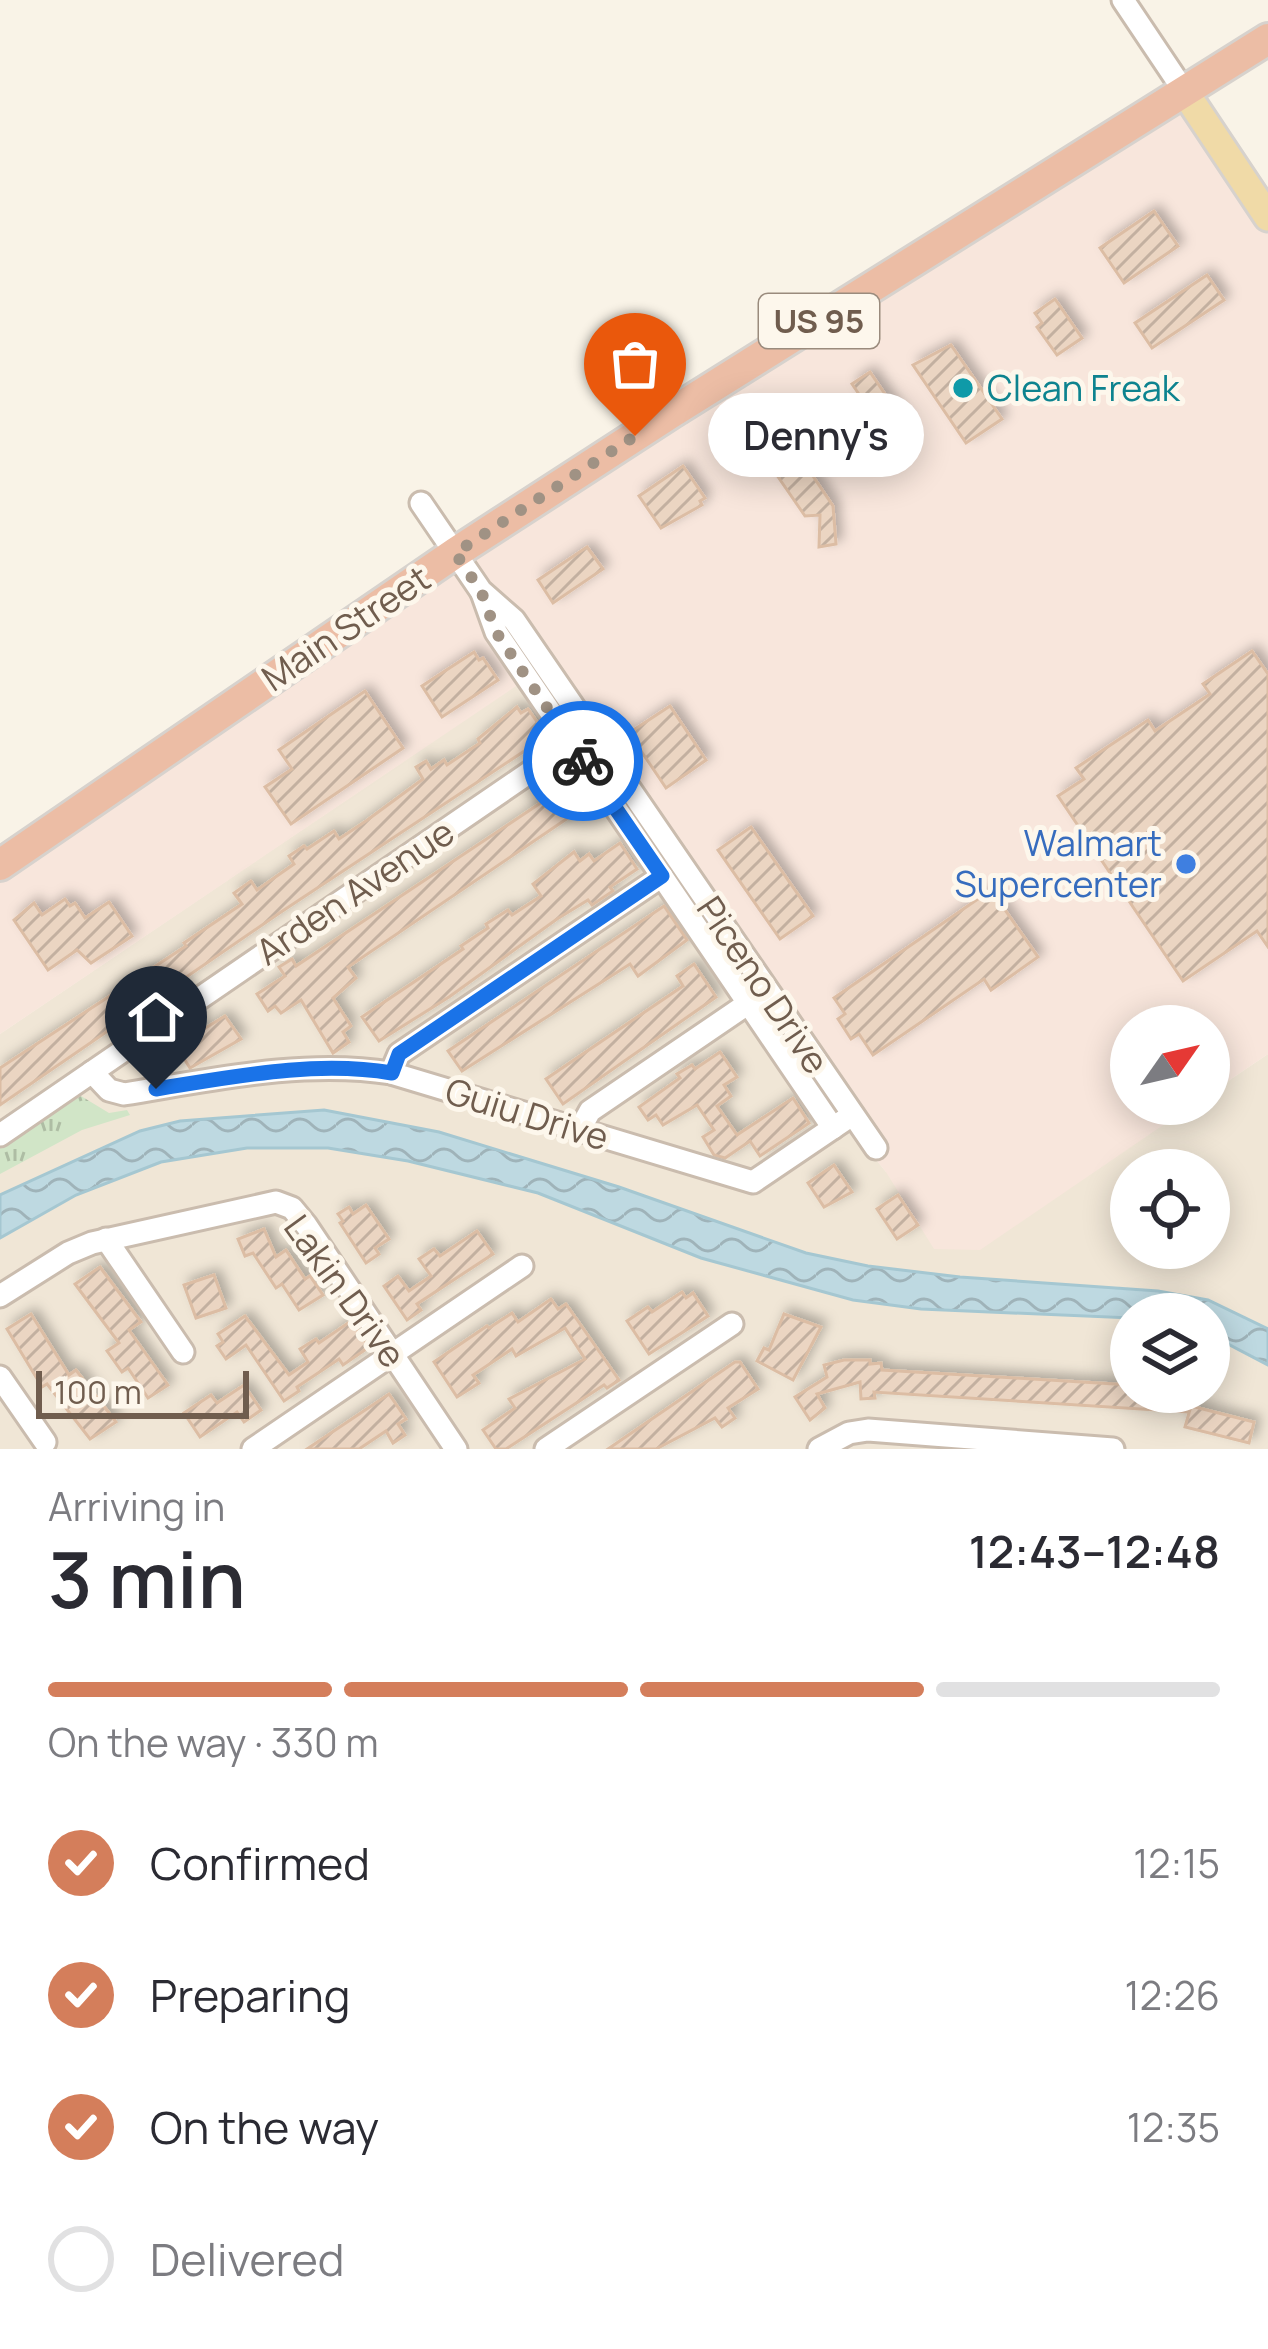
<!DOCTYPE html>
<meta charset="utf-8">
<style>
body{margin:0;font-family:Manrope,sans-serif;background:#f7f7f7;color:#2b2b33;height:100vh;display:flex;flex-direction:column;font-size:45px;white-space:nowrap}
*{box-sizing:border-box;margin:0}
p{font-size:39px;color:#7c7c81}
.icon{flex:none;width:66px;height:66px;fill:none;stroke:currentColor;stroke-width:2;stroke-linecap:round;stroke-linejoin:round}
.map{position:relative;height:1449px;overflow:hidden}
.sheet{display:flex;flex-direction:column;background:#fff;flex:1}
.sheet>*{flex:none}
.needle{width:78px;rotate:56deg}
.tools{position:absolute;left:1110px;top:1005px;display:grid;gap:24px}
.tools a{display:grid;place-items:center;width:120px;height:120px;border-radius:50%;background:#fff;box-shadow:0 6px 30px #0003;font-size:60px}
.scale{position:absolute;left:36px;bottom:30px;width:213px;box-sizing:border-box;padding-left:12px;border:6px solid #705d4e;border-top:0;font-size:33px;line-height:42px;white-space:nowrap;color:#705d4e;-webkit-text-stroke:9px #fdf7ec;paint-order:stroke}
.pin{position:absolute;display:grid;place-items:center;width:102px;height:102px;color:#fff;margin:-123px -51px;border-radius:50% 50% 50% 0;rotate:-45deg;box-shadow:0 0 12px #0007}
.pin .icon{rotate:45deg}
.courier{position:absolute;display:grid;place-items:center;width:120px;height:120px;margin:-60px;border:9px solid #1a73e8;border-radius:50%;background:#fff;color:#222;box-shadow:0 3px 15px #0007}
.bubble{position:absolute;height:84px;border-radius:42px;background:#fff;box-shadow:0 6px 30px #0003;font-size:39px;font-weight:600;line-height:84px;text-align:center}
.summary em{font-style:normal;font-weight:600}
.summary div{display:flex;flex-direction:column-reverse}
.summary{display:flex;align-items:center;justify-content:space-between;height:204px;padding:0 48px}
h1{font-size:78px;font-weight:600;line-height:90px}
.bar{display:grid;grid-template-columns:repeat(4,1fr);gap:18px 12px;align-content:center;height:144px;padding:0 48px}
.bar i{height:15px;border-radius:9px;background:#e1e1e2}
.bar .selected{background:#d47e5b}
.bar p{grid-column:span 4}
ol{padding:0 48px;list-style:none}
li{display:flex;align-items:center;gap:36px;height:132px}
li p{margin-inline-start:auto}
li .icon{padding:12px;border-radius:50%;background:#d47e5b;color:#fff;stroke-width:4}
li:last-child{color:#7c7c81}
li i{width:66px;height:66px;border:6px solid #e1e1e2;border-radius:50%}
.map>svg:first-child{display:block}
.residential{fill:#f0e6d6;fill-rule:evenodd}
.commercial{fill:#f8e6dc}
.grass{fill:url(#grass-tufts)}
.water{fill:url(#water-waves);stroke:#a5c7d1;stroke-width:3}
.building{fill:url(#building-hatch);stroke:#dcbda4;stroke-width:3;filter:url(#shadow)}
.lines{fill:none;stroke-linecap:round;stroke-linejoin:round}
.minor-casing{stroke:#cabcae;stroke-width:27}
.major-casing{stroke:#d7d2cd;stroke-width:33}
.highway-casing{stroke:#d7d2cd;stroke-width:36}
.minor{stroke:#fff;stroke-width:21}
.major{stroke:#f0daa7;stroke-width:27}
.highway{stroke:#ecbda5;stroke-width:30}
.done{stroke:#a09284;stroke-width:12;stroke-dasharray:0 21.6}
.route{stroke:#1a73e8;stroke-width:15}
.culture-dot{fill:#0f9aa8;stroke:#fdf7ec;stroke-width:4.5}
.shop-dot{fill:#3f7fe0;stroke:#fdf7ec;stroke-width:4.5}
.labels{text-anchor:middle;stroke-width:10;stroke-linejoin:round;paint-order:stroke}
.shield{fill:#fdf7ec;stroke:#9a8b7d;stroke-width:3}
.shield-label{font-size:33px;font-weight:bold;fill:#705d4e}
.culture-label{font-size:36px;fill:#0d838f;stroke:#fdf7ec;text-anchor:start}
.street-label{font-size:36px;fill:#705d4e;stroke:#fdf7ec}
.shop-label{font-size:36px;fill:#366cbe;stroke:#fdf7ec;text-anchor:end}
</style>
<div class="map">
<svg width="1268" height="1449" viewBox="0 0 1268 1449">
<defs>
<pattern id="grass-tufts" width="24" height="20" patternUnits="userSpaceOnUse" patternTransform="scale(3)"><rect width="24" height="20" fill="#d1e5c7"/><path d="M3 7l-1-3M5 7V3M7 7l1-3M15 17l-1-3M17 17v-4M19 17l1-3" fill="none" stroke="#aebda4"/></pattern>
<pattern id="water-waves" width="16" height="10" patternUnits="userSpaceOnUse" patternTransform="scale(3)"><rect width="16" height="10" fill="#bed9e1"/><path d="M0 5q4-4 8 0t8 0" fill="none" stroke="#9fb3b9"/></pattern>
<pattern id="building-hatch" width="6" height="6" patternUnits="userSpaceOnUse" patternTransform="scale(3)"><rect width="6" height="6" fill="#ebd5c2"/><path d="M-1 1l2-2M0 6l6-6M5 7l2-2" fill="none" stroke="#c3b0a0"/></pattern>
<filter id="shadow"><feDropShadow dx="5.5" dy="-5.5" stdDeviation="6" flood-color="#0004"/></filter>
</defs>
<rect width="100%" height="100%" fill="#f9f3e7"/>
<path class="residential" d="M537 671 833 1106 886 1172 1194 1104H1209V1094L1268 1054V1449H0V1034ZM1131 1170H1209V1248H1131ZM1131 1314H1209V1392H1131Z"/>
<path class="commercial" d="M1186 94 1268 217V1054L1209 1094V1026H1131V1104H1194L980 1250 934 1249 886 1172 833 1106 537 672 0 1034V865Z"/>
<path class="grass" d="M81 1096 109 1113 127 1110 130 1115 82 1130 0 1174V1147Z"/>
<path class="water" d="M324 1110 439 1132 619 1187 806 1253 868 1266 960 1277 1158 1291 1208 1300 1268 1329V1365L1209 1334V1314H1131V1318L921 1309 853 1300 701 1258 538 1193 408 1161 328 1148H247L161 1162 76 1195 0 1238V1195L140 1131 180 1121Z"/>
<g class="building">
<path d="M1154 211 1178 246 1124 283 1100 248Z"/>
<path d="M1207 275 1224 300 1152 348 1135 323Z"/>
<path d="M1055 299 1082 338 1057 355 1037 327 1042 323 1035 313Z"/>
<path d="M951 345 1002 419 966 443 913 365Z"/>
<path d="M870 372 904 422 886 434 852 384Z"/>
<path d="M788 439 833 506 836 544 819 547 820 515 805 516 763 455Z"/>
<path d="M683 466 705 498 700 501 702 505 661 528 639 496Z"/>
<path d="M587 547 603 569 553 603 538 580Z"/>
<path d="M1252 651 1268 674V947L1257 931 1183 981 1058 796 1084 779 1076 768 1148 720 1155 731 1210 694 1203 684Z"/>
<path d="M474 652 479 660 483 658 498 680 442 717 422 686Z"/>
<path d="M365 691 403 748 291 824 265 787 292 769 279 750Z"/>
<path d="M670 706 706 760 666 788 629 733Z"/>
<path d="M517 707 521 713 528 709 547 736 281 912 0 1105V1068L186 946 184 943 242 904 234 893 251 881 257 890 294 864 289 856 304 846 307 849 334 831 339 839 366 821 423 779 416 767 426 761 431 769 444 760 447 765 480 743 478 739Z"/>
<path d="M575 780 590 803 348 967 356 978 333 998 351 1026 343 1032 349 1042 333 1053 301 1000 281 1013 275 1006 268 1011 257 994 285 976 279 967 292 959 296 966Z"/>
<path d="M751 827 813 916 780 939 718 850Z"/>
<path d="M620 843 637 869 610 887 613 891 592 905 588 900 557 919 449 997 379 1041 362 1017 463 949 461 946 488 928 486 924 508 910 512 915 541 896 533 884 574 852 580 861 589 854 594 861Z"/>
<path d="M991 890 1038 957 991 990 984 979 873 1055 859 1034 851 1039 838 1019 845 1014 834 998Z"/>
<path d="M65 899 70 906 75 903 85 918 109 902 132 936 91 963 77 950 48 970 14 920 34 903 42 915Z"/>
<path d="M664 906 687 940 638 976 630 964 462 1071 448 1051Z"/>
<path d="M694 964 716 997 563 1104 546 1079 683 986 677 976Z"/>
<path d="M225 1016 241 1039 190 1068 176 1046Z"/>
<path d="M720 1052 737 1077 724 1085 731 1096 717 1106 737 1135 793 1098 809 1123 760 1156 750 1141 725 1158 714 1155 703 1137 714 1130 697 1105 663 1125 656 1115 648 1120 639 1107 680 1078 677 1074 692 1065 695 1069Z"/>
<path d="M834 1165 852 1192 824 1207 808 1183Z"/>
<path d="M898 1195 918 1225 897 1239 877 1209Z"/>
<path d="M366 1205 389 1239 375 1248 379 1254 366 1263 340 1223 343 1221 338 1214 349 1207 353 1214Z"/>
<path d="M264 1229 276 1257 286 1250 305 1279 310 1276 323 1295 299 1310 282 1284 276 1288 253 1253 245 1256 238 1239Z"/>
<path d="M477 1231 493 1254 417 1304 421 1310 407 1320 384 1286 398 1276 409 1291 431 1276 419 1259 434 1249 440 1256Z"/>
<path d="M100 1267 141 1322 129 1330 168 1385 148 1398 128 1368 122 1372 107 1351 119 1343 75 1284Z"/>
<path d="M214 1275 226 1308 196 1318 184 1285Z"/>
<path d="M682 1292 686 1298 693 1293 708 1316 649 1354 627 1321 648 1307 652 1312Z"/>
<path d="M551 1299 558 1309 566 1304 619 1380 607 1388 604 1385 506 1449H496L483 1430 515 1408 509 1399 585 1359 565 1328 516 1356 512 1349 473 1375 479 1383 457 1397 434 1362 487 1326 489 1328 512 1313 518 1322Z"/>
<path d="M31 1314 69 1375 76 1370 116 1422 90 1439 47 1384 42 1387 7 1329Z"/>
<path d="M784 1314 821 1327 793 1380 757 1361 764 1348 769 1350Z"/>
<path d="M245 1316 289 1375 308 1362 300 1349 316 1339 319 1343 351 1321 369 1347 343 1365 339 1359 297 1387 299 1391 284 1401 246 1345 226 1359 217 1346 223 1342 218 1334Z"/>
<path d="M844 1360H870V1364L881 1363 882 1370 1131 1385V1392H1188L1187 1412 874 1392 875 1398 861 1399 860 1382 817 1394 825 1408 810 1420 795 1397 827 1377 824 1365Z"/>
<path d="M735 1362H740L758 1389 728 1408 735 1418 722 1427 715 1418 656 1449H608Z"/>
<path d="M244 1385 261 1410 244 1422 237 1412 200 1437 184 1413 211 1395 217 1403Z"/>
<path d="M389 1394 406 1419 398 1424 405 1435 393 1443 386 1431 359 1449H307Z"/>
<path d="M1191 1406 1254 1422 1249 1443 1185 1427Z"/>
</g>
<g class="lines">
<g class="minor-casing">
<g id="minor">
<path d="M1123 0 1186 94"/>
<path d="M421 503 481 591 514 620 876 1148"/>
<path d="M482 593 496 632 833 1128"/>
<path d="M92 1072 109 1090 124 1094C211 1080 304 1059 391 1073L753 1182 852 1115"/>
<path d="M391 1073 399 1054 662 876"/>
<path d="M579 1131 590 1111 759 996"/>
<path d="M0 1135 590 731"/>
<path d="M106 1239 183 1352"/>
<path d="M0 1296 68 1253 92 1243 276 1202 292 1208 306 1225 456 1449"/>
<path d="M0 1377 45 1442"/>
<path d="M253 1449 522 1266"/>
<path d="M546 1449 732 1324"/>
<path d="M819 1449 849 1433 868 1430 1113 1449"/>
</g>
</g>
<g class="major-casing">
<path id="major" d="M1186 94 1268 217"/>
</g>
<g class="highway-casing">
<path id="highway" d="M0 865 455 553 671 413 1268 39"/>
</g>
<use href="#minor" class="minor"/>
<use href="#major" class="major"/>
<use href="#highway" class="highway"/>
</g>
<g class="lines">
<path class="done" d="M583 761 496 632 481 591 455 553 635 436"/>
<path class="route" d="M156 1089C233 1077 314 1060 392 1073L399 1054 662 876 583 761"/>
</g>
<circle class="culture-dot" cx="963" cy="388" r="12"/>
<circle class="shop-dot" cx="1186" cy="864" r="12"/>
<g class="labels">
<rect class="shield" x="759" y="294" width="120" height="54" rx="9"/>
<g class="shield-label">
<text x="819" y="333">US 95</text>
</g>
<g class="culture-label">
<text x="987" y="401">Clean Freak</text>
</g>
<g class="street-label">
<text transform="translate(346 628) rotate(-34)" y="13">Main Street</text>
<text transform="translate(355 892) rotate(-34)" y="13">Arden Avenue</text>
<text transform="translate(763 985) rotate(56)" y="13">Piceno Drive</text>
<text transform="translate(527 1114) rotate(17)" y="13">Guiu Drive</text>
<text transform="translate(345 1291) rotate(54)" y="13">Lakin Drive</text>
</g>
<g class="shop-label">
<text x="1162" y="856">Walmart<tspan x="1162" dy="41">Supercenter</tspan></text>
</g>
</g>
</svg>
<div class="tools">
<a><svg class="needle" viewBox="-14 -14 28 28"><path d="M0-13l5 13h-10z" fill="#e53935"/><path d="M0 13l5-13h-10z" fill="#7c7c81"/></svg></a>
<a><svg class="icon" aria-label="locate" viewBox="0 0 24 24"><circle cx="12" cy="12" r="6"/><path d="M12 2v4M12 18v4M2 12h4M18 12h4"/></svg></a>
<a><svg class="icon" aria-label="layers" viewBox="0 0 24 24"><path d="M12 4l9 5-9 5-9-5zM3 14l9 5 9-5"/></svg></a>
</div>
<div class="scale">100 m</div>
<div class="pin" style="left:635px;top:436px;background:#ea580c"><svg class="icon" aria-label="bag" viewBox="0 0 24 24"><path d="M5 8h14l-1 12H6zM9 8a3 3 0 0 1 6 0"/></svg></div>
<div class="pin" style="left:156px;top:1089px;background:#1f2937"><svg class="icon" aria-label="home" viewBox="0 0 24 24"><path d="M3 11l9-7 9 7M6 9v11h12V9"/></svg></div>
<div class="courier" style="left:583px;top:761px"><svg class="icon" aria-label="bike" viewBox="0 0 24 24"><circle cx="6" cy="16" r="4"/><circle cx="18" cy="16" r="4"/><path d="M6 16l4-8h5l3 8M10 8l3 8H6M13 5h3"/></svg></div>
<div class="bubble" style="left:708px;top:393px;width:216px">Denny's</div>
</div>
<section class="sheet">
<div class="summary"><div><h1>3 min</h1><p>Arriving in</p></div><em>12:43–12:48</em></div>
<div class="bar"><i class="selected"></i><i class="selected"></i><i class="selected"></i><i></i><p>On the way · 330 m</p></div>
<ol>
<li><svg class="icon" aria-label="check" viewBox="0 0 24 24"><path d="M5 12l5 5 9-10"/></svg>Confirmed<p>12:15</p></li>
<li><svg class="icon" aria-label="check" viewBox="0 0 24 24"><path d="M5 12l5 5 9-10"/></svg>Preparing<p>12:26</p></li>
<li><svg class="icon" aria-label="check" viewBox="0 0 24 24"><path d="M5 12l5 5 9-10"/></svg>On the way<p>12:35</p></li>
<li><i></i>Delivered</li>
</ol>
</section>
